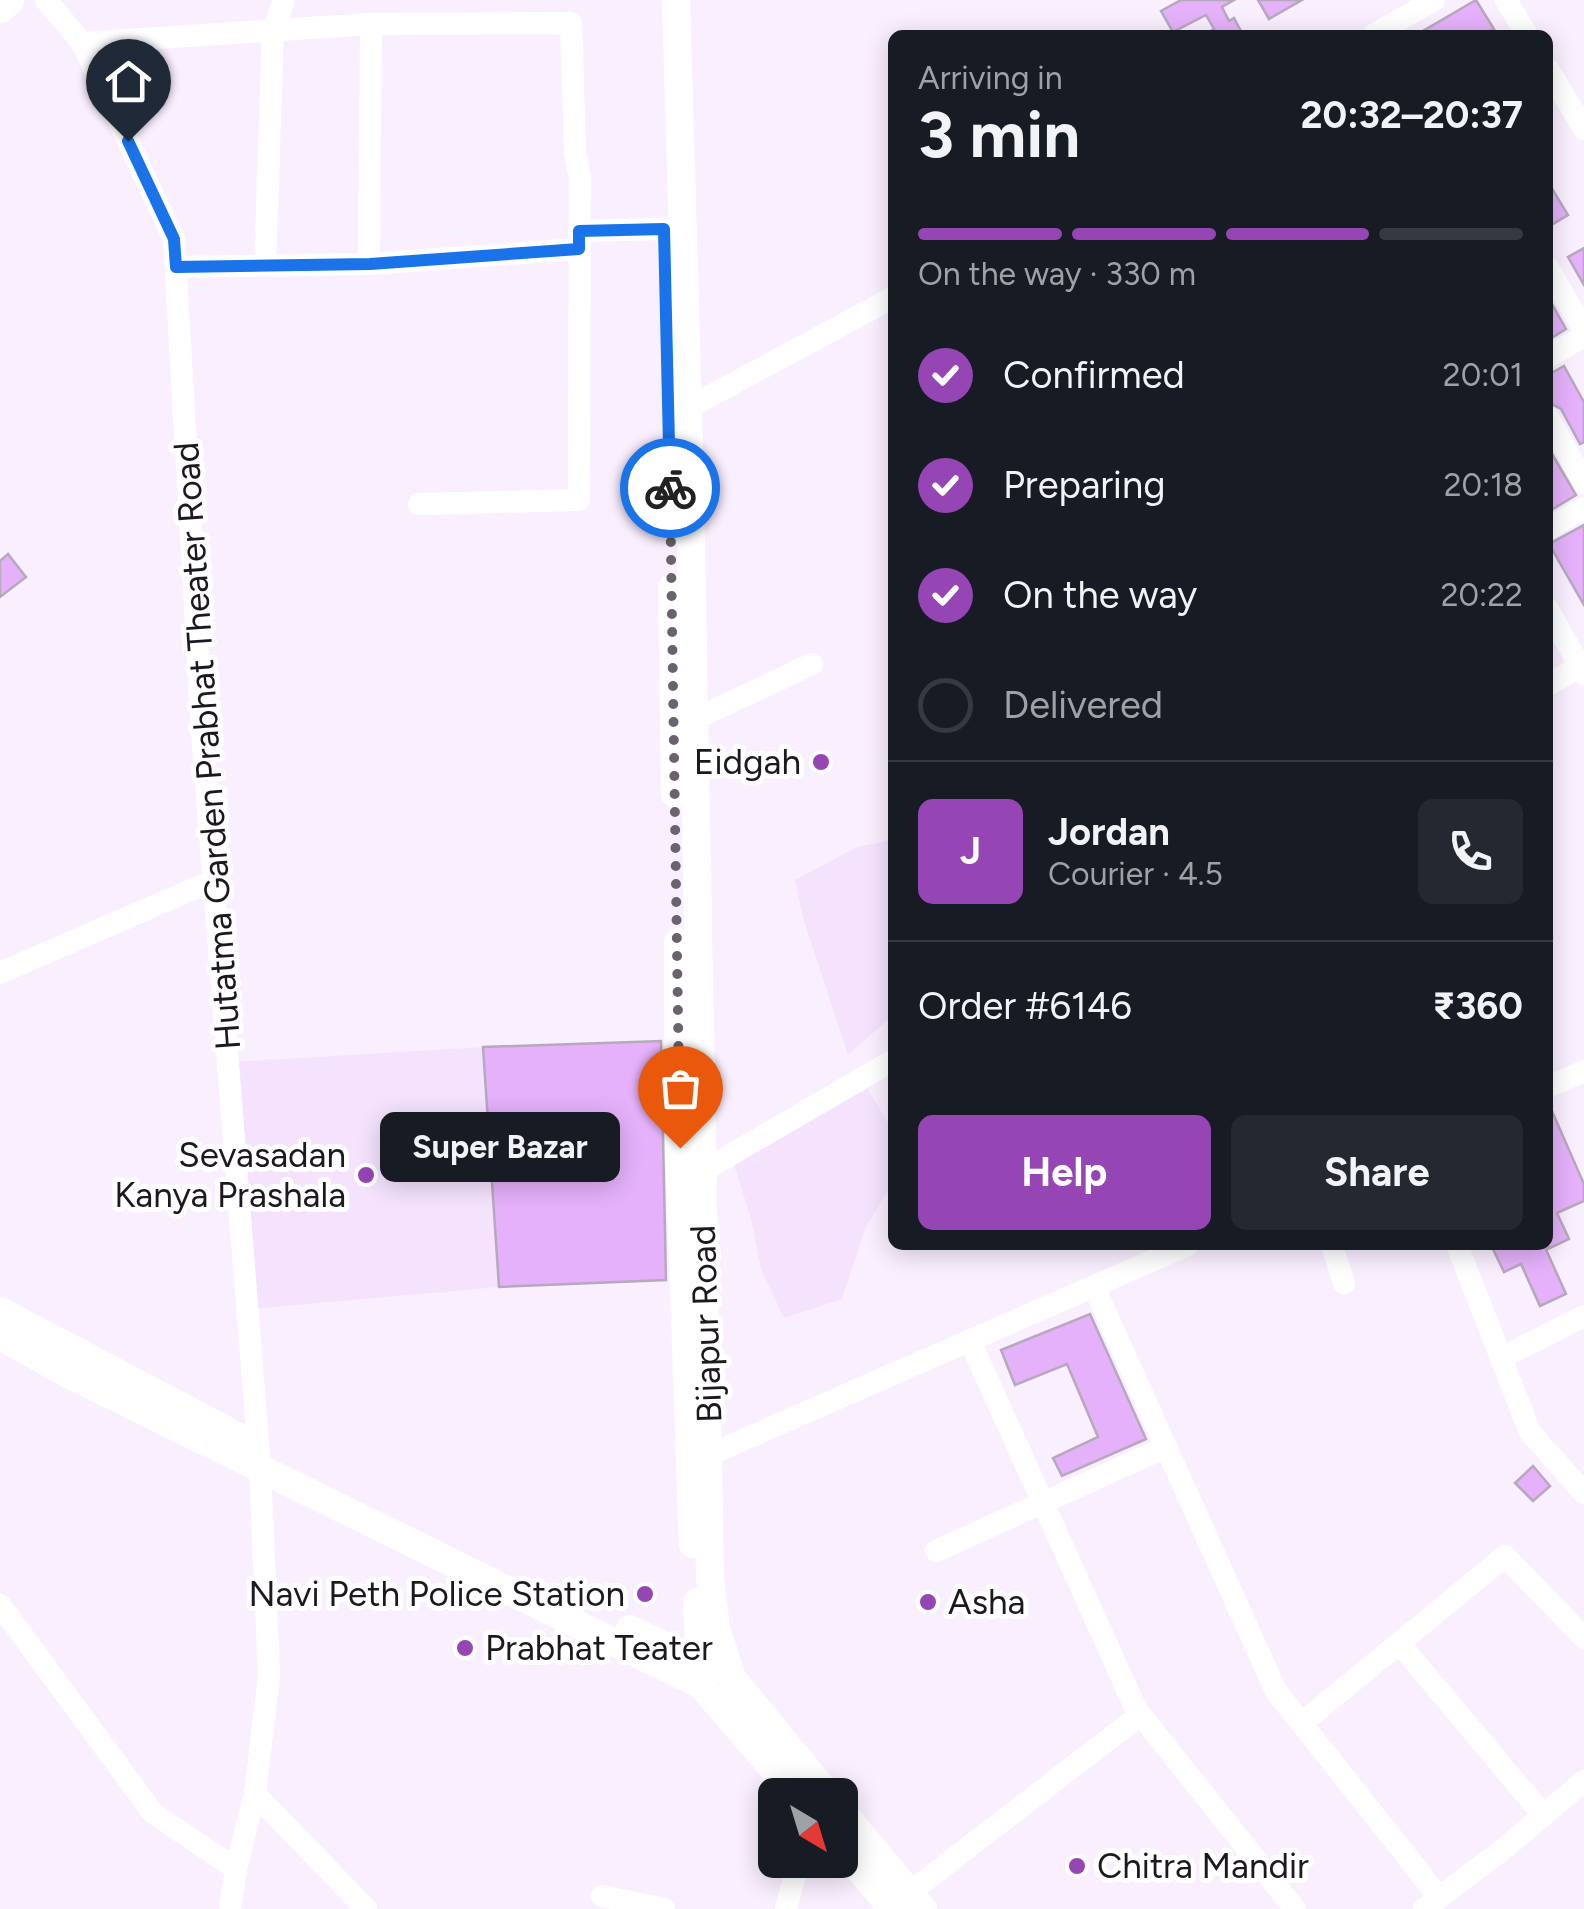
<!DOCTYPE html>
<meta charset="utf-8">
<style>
body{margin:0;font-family:Figtree,sans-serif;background:#242831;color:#f1f3f6;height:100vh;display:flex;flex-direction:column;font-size:38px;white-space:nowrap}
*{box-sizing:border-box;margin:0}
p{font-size:32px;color:#9ea1a6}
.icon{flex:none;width:55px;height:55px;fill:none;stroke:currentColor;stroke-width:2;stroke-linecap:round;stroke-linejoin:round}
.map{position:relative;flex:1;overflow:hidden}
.drawer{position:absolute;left:888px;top:30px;width:665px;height:1220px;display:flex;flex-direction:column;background:#171b24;border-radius:15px;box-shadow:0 5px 25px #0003}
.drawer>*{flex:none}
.needle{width:65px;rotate:142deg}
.fabs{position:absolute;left:758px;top:1778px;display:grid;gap:20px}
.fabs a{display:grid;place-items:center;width:100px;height:100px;border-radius:15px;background:#171b24;box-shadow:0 5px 25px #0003;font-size:50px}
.pin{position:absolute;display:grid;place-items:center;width:85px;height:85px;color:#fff;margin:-102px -42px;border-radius:50% 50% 50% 0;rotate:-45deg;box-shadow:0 0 10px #0007}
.pin .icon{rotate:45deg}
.courier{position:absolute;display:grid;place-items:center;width:100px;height:100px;margin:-50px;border:8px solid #1a73e8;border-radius:50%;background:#fff;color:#222;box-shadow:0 2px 12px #0007}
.bubble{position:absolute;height:70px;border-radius:15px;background:#171b24;box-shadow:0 5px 25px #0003;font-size:32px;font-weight:700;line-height:70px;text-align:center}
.summary em{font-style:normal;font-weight:700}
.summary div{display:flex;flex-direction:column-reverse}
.summary{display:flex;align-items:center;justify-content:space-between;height:170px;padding:0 30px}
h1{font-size:65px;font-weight:700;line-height:75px}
.bar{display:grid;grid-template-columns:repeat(4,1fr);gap:15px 10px;align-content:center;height:120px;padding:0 30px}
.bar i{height:12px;border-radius:8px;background:#363941}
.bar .selected{background:#9645b5}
.bar p{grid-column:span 4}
.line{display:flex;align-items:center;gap:25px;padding:0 30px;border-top:2px solid #363941}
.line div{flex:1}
.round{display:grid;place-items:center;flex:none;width:105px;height:105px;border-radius:15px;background:#242831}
ol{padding:0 30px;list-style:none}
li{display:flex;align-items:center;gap:30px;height:110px}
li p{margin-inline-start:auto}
li .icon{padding:10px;border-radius:50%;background:#9645b5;color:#fff;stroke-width:4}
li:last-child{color:#9ea1a6}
li i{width:55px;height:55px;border:5px solid #363941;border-radius:50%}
.primary-button{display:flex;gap:20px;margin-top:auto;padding:20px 30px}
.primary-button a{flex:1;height:115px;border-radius:15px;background:#9645b5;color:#fff;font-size:40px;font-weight:700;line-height:115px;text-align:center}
.primary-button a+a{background:#242831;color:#f1f3f6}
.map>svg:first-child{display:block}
.built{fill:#f5e3fe}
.building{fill:#e4b1fa;stroke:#b6a9bc;stroke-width:2.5}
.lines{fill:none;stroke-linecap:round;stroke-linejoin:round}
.minor{stroke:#fff;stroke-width:22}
.major{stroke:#fff;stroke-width:28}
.highway{stroke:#fff;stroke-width:32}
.done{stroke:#6a636d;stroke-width:10;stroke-dasharray:0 18}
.route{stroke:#1a73e8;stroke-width:12}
.poi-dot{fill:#9645b5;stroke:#fff;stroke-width:4}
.labels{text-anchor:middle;stroke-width:10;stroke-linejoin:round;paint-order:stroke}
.street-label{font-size:35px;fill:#1d181f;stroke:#fff}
.poi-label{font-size:35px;fill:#1d181f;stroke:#fff;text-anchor:end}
</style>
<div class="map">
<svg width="1584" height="1909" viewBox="0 0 1584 1909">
<rect width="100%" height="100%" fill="#faefff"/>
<g class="built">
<path d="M892 840V1016L848 1055 803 918 795 880 857 847Z"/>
<path d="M483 1047 499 1287 251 1309 232 1062Z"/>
<path d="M862 1079 892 1130V1184L865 1229 842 1299 784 1318 761 1269 751 1219 731 1155Z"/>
</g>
<g class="building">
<path d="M1181 0H1234L1222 7 1229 21 1234 18 1243 35H1204L1214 29 1206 15 1173 32 1161 11Z"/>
<path d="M1258 0H1302L1269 19Z"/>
<path d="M1476 0 1494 29 1483 35H1416Z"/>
<path d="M1548 182 1568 215 1548 227Z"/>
<path d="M1584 248V285L1568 257Z"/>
<path d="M1548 297 1566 329 1548 340Z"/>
<path d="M1564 366 1584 402V442L1580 444 1561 409 1548 402V375Z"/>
<path d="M1548 447 1576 495 1548 512Z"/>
<path d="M1584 525V605L1549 544Z"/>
<path d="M8 554 26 577 0 597V561Z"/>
<path d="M661 1041 666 1280 499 1287 483 1047Z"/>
<path d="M1548 1102 1584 1184V1201L1557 1213 1569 1239 1548 1249Z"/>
<path d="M1491 1245H1544L1566 1294 1540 1306 1521 1264 1504 1272Z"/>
<path d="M1090 1314 1146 1439 1062 1476 1053 1458 1098 1437 1067 1364 1015 1385 1001 1350Z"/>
<path d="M1533 1466 1550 1486 1533 1501 1515 1483Z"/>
</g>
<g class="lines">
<g class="minor">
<path d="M46 0 82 43 174 239 203 746 260 1469 269 1675 255 1794 236 1869 230 1909"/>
<path d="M1506 0 1527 35"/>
<path d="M1373 35 1434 0"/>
<path d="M82 43 371 24 571 23 575 152 580 178 579 500 419 504"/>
<path d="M1548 69 1584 129"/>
<path d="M579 231 665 229"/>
<path d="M369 264 371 24"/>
<path d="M265 266 273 31 284 0"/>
<path d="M176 267 369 264 579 249"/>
<path d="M1548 268 1584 330"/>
<path d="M1548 357 1584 336"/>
<path d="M688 408 892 298"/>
<path d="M1548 417 1584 483"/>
<path d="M1548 529 1584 508"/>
<path d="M1548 609 1584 674"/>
<path d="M1548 685 1584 664"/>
<path d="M693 720 812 664"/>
<path d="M0 973 214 880"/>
<path d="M1548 1087 1584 1071"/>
<path d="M691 1172H701L892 1061"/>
<path d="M1332 1245 1344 1283"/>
<path d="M1457 1245 1530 1432 1584 1493"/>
<path d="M1094 1287 1276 1691 1439 1897"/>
<path d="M970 1341 1136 1709 1295 1909"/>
<path d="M1501 1358 1584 1316"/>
<path d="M697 1460 1188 1245"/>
<path d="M936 1551 1166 1447"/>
<path d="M0 1605 153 1813 236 1869"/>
<path d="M1399 1643 1543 1815"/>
<path d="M1302 1723 1505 1556 1584 1638"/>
<path d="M255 1794 366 1909"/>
<path d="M909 1893 1140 1715"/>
<path d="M602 1896 664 1909"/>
<path d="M786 1909 799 1860"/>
<path d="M1424 1909 1506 1847 1584 1781"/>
</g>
<g class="major">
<path d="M676 0 689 444 710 1578 716 1628 732 1678 828 1795"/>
<path d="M672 587 675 794"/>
<path d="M678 942 679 1149 693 1544"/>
<path d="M0 1311 250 1443"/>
<path d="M0 1336 68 1374 701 1685 796 1795"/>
<path d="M697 1602 701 1685"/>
<path d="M630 1629 713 1669"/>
<path d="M840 1809 923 1909"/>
<path d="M840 1847 893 1909"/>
</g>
<path class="highway" d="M0 7 8 0"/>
</g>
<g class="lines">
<path class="done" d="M670 488 680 1148"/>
<path class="route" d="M128 141 174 239 176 267 370 264 579 249V231L664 229 670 488"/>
</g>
<g class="poi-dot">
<circle cx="821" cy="762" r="10"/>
<circle cx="366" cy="1175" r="10"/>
<circle cx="645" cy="1594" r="10"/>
<circle cx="928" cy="1602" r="10"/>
<circle cx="465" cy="1648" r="10"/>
<circle cx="1077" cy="1866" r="10"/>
</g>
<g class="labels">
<g class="street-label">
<text transform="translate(207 746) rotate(-94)" y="12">Hutatma Garden Prabhat Theater Road</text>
<text transform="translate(706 1324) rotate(-92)" y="12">Bijapur Road</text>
</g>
<g class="poi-label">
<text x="801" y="774">Eidgah</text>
<text x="346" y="1167">Sevasadan<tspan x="346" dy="40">Kanya Prashala</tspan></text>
<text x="625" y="1606">Navi Peth Police Station</text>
<text x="948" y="1614" text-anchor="start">Asha</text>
<text x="485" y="1660" text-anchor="start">Prabhat Teater</text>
<text x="1097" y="1878" text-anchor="start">Chitra Mandir</text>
</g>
</g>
</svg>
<div class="fabs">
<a><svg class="needle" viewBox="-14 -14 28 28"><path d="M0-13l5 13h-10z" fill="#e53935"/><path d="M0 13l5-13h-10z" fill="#9ea1a6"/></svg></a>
</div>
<div class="pin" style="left:680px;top:1148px;background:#ea580c"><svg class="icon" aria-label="bag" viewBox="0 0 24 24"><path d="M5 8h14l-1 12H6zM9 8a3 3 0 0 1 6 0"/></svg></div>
<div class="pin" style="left:128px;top:141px;background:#1f2937"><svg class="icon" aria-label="home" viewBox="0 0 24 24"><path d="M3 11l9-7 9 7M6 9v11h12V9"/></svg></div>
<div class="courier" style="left:670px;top:488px"><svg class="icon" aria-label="bike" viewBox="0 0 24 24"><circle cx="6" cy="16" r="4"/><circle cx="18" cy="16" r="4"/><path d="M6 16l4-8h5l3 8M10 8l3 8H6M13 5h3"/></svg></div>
<div class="bubble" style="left:380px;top:1112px;width:240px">Super Bazar</div>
<section class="drawer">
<div class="summary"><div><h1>3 min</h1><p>Arriving in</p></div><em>20:32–20:37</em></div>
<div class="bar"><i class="selected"></i><i class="selected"></i><i class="selected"></i><i></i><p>On the way · 330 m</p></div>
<ol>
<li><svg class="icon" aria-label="check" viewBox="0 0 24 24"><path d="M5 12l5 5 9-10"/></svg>Confirmed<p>20:01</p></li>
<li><svg class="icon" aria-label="check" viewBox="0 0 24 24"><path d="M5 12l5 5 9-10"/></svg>Preparing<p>20:18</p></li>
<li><svg class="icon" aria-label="check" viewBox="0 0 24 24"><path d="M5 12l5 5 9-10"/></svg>On the way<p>20:22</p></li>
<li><i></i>Delivered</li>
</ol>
<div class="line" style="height:180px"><b class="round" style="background:#9645b5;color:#fff">J</b><div><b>Jordan</b><p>Courier · 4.5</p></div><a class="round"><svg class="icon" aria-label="phone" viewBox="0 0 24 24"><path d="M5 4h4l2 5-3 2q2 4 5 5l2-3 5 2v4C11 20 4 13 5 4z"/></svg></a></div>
<div class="line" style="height:130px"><div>Order #6146</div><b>₹360</b></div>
<div class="primary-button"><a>Help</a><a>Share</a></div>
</section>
</div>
